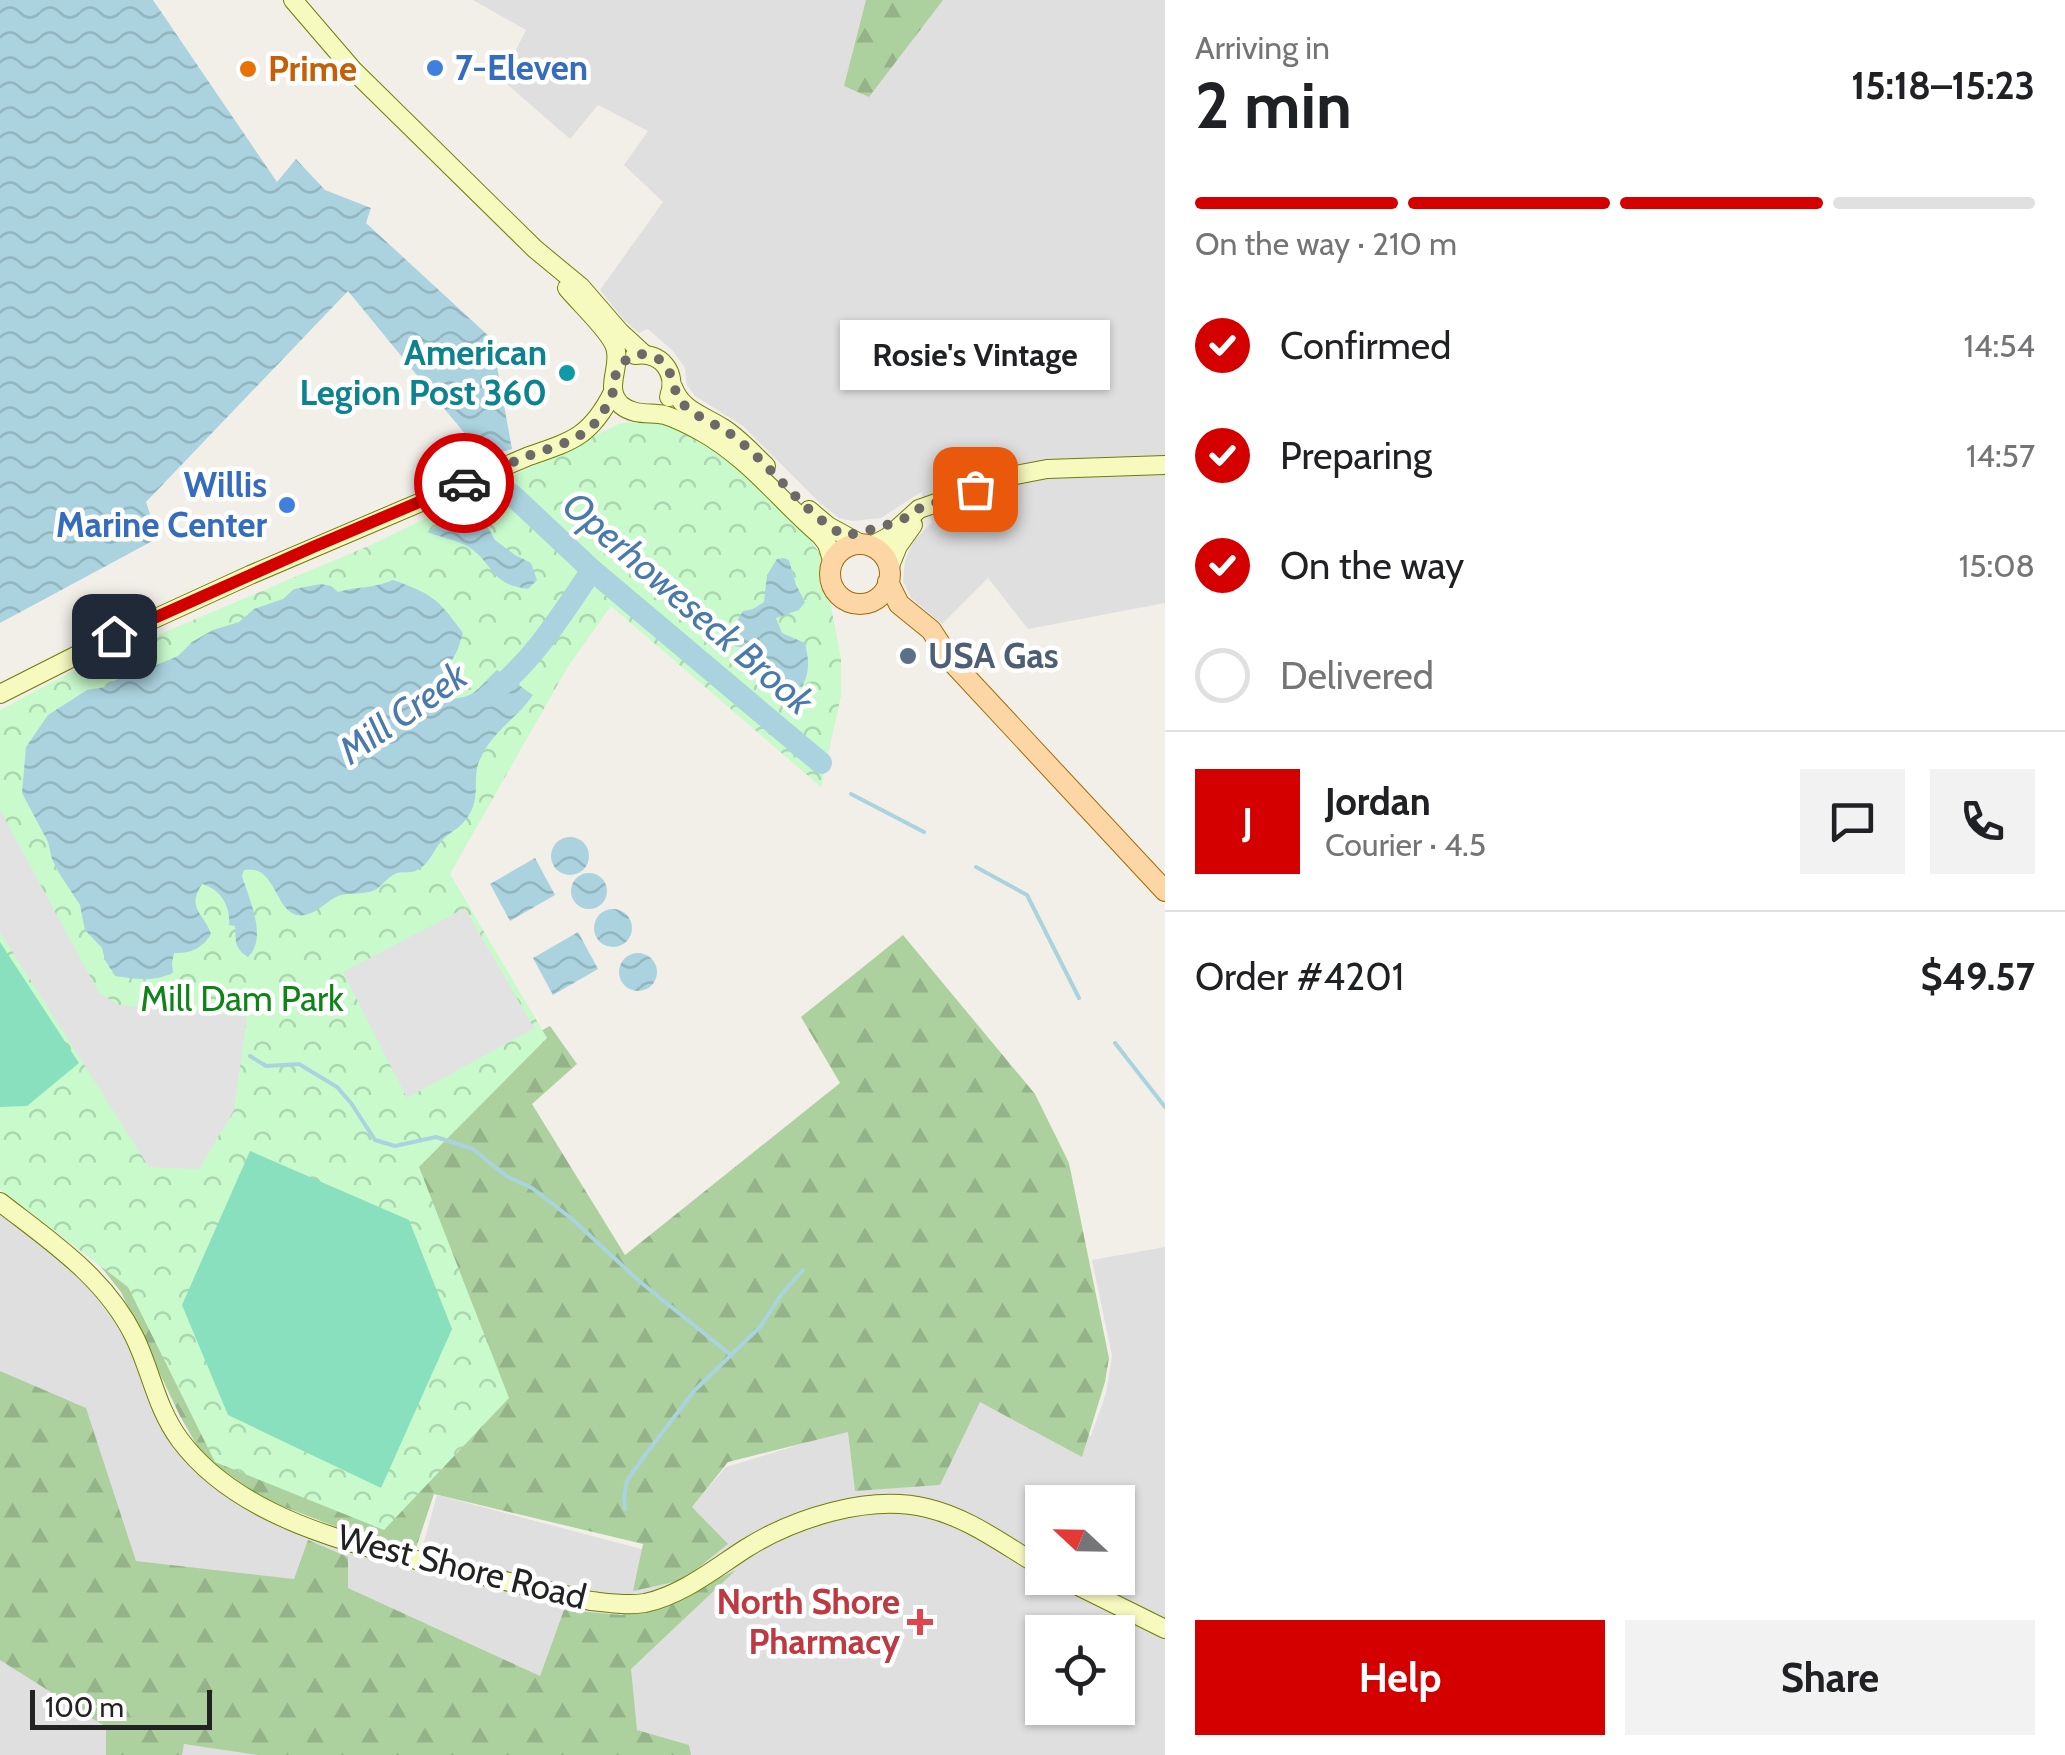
<!DOCTYPE html>
<meta charset="utf-8">
<style>
body{margin:0;font-family:Cabin,sans-serif;background:#f2f2f2;color:#202124;height:100vh;display:flex;flex-direction:column;font-size:38px;white-space:nowrap}
*{box-sizing:border-box;margin:0}
p{font-size:32px;color:#757577}
.icon{flex:none;width:55px;height:55px;fill:none;stroke:currentColor;stroke-width:2;stroke-linecap:round;stroke-linejoin:round}
.map{position:relative;flex:1;overflow:hidden}
.sheet{display:flex;flex-direction:column;background:#fff;width:900px}
.sheet>*{flex:none}
.needle{width:65px;rotate:292deg}
.controls{position:absolute;left:1025px;top:1485px;display:grid;gap:20px}
.controls a{display:grid;place-items:center;width:110px;height:110px;border-radius:0px;background:#fff;box-shadow:0 2px 8px #0004;font-size:50px}
.scale{position:absolute;left:30px;bottom:25px;width:182px;box-sizing:border-box;padding-left:10px;border:5px solid #222;border-top:0;font-size:28px;line-height:35px;white-space:nowrap;color:#222;-webkit-text-stroke:8px #fff;paint-order:stroke}
.pin{position:absolute;display:grid;place-items:center;width:85px;height:85px;color:#fff;margin:-42px;border-radius:20px;box-shadow:0 5px 15px #0006}
.courier{position:absolute;display:grid;place-items:center;width:100px;height:100px;margin:-50px;border:8px solid #d40000;border-radius:50%;background:#fff;color:#222;box-shadow:0 2px 12px #0007}
.bubble{position:absolute;height:70px;border-radius:0px;background:#fff;box-shadow:0 2px 8px #0004;font-size:32px;font-weight:700;line-height:70px;text-align:center}
.overview em{font-style:normal;font-weight:700}
.overview div{display:flex;flex-direction:column-reverse}
.overview{display:flex;align-items:center;justify-content:space-between;height:170px;padding:0 30px}
h1{font-size:65px;font-weight:700;line-height:75px}
.bar{display:grid;grid-template-columns:repeat(4,1fr);gap:15px 10px;align-content:center;height:120px;padding:0 30px}
.bar i{height:12px;border-radius:8px;background:#e0e0e0}
.bar .current{background:#d40000}
.bar p{grid-column:span 4}
.line{display:flex;align-items:center;gap:25px;padding:0 30px;border-top:2px solid #e0e0e0}
.line div{flex:1}
.round{display:grid;place-items:center;flex:none;width:105px;height:105px;border-radius:0px;background:#f2f2f2}
ol{padding:0 30px;list-style:none}
li{display:flex;align-items:center;gap:30px;height:110px}
li p{margin-inline-start:auto}
li .icon{padding:10px;border-radius:50%;background:#d40000;color:#fff;stroke-width:4}
li:last-child{color:#757577}
li i{width:55px;height:55px;border:5px solid #e0e0e0;border-radius:50%}
.button{display:flex;gap:20px;margin-top:auto;padding:20px 30px}
.button a{flex:1;height:115px;border-radius:0px;background:#d40000;color:#fff;font-size:40px;font-weight:700;line-height:115px;text-align:center}
.button a+a{background:#f2f2f2;color:#202124}
main{display:flex;flex:1;min-height:0}
.map>svg:first-child{display:block}
.residential{fill:#e0dfdf;fill-rule:evenodd}
.forest{fill:url(#forest-firs)}
.park{fill:url(#park-crowns)}
.pitch{fill:#88e0be}
.parking{fill:#e2e2e2}
.water{fill:url(#water-waves)}
.lines{fill:none;stroke-linecap:round;stroke-linejoin:round}
.stream{stroke:#aad3df;stroke-width:4}
.river{stroke:#aad3df;stroke-width:22}
.secondary-casing{stroke:#707d05;stroke-width:20}
.primary-casing{stroke:#a06b00;stroke-width:22}
.secondary{stroke:#f7fabf;stroke-width:18}
.primary{stroke:#fcd6a4;stroke-width:20}
.done{stroke:#6b6a68;stroke-width:10;stroke-dasharray:0 18}
.route{stroke:#d40000;stroke-width:12}
.shop-dot{fill:#3f7fe0;stroke:#fff;stroke-width:4}
.food-dot{fill:#e8710a;stroke:#fff;stroke-width:4}
.culture-dot{fill:#0f9aa8;stroke:#fff;stroke-width:4}
.service-dot{fill:#5c6f8a;stroke:#fff;stroke-width:4}
.health-dot{fill:#e0444e;stroke:#fff;stroke-width:4}
.labels{text-anchor:middle;stroke-width:9;stroke-linejoin:round;paint-order:stroke}
.shop-label{font-size:35px;font-weight:bold;fill:#366cbe;stroke:#fff;text-anchor:start}
.food-label{font-size:35px;font-weight:bold;fill:#c56008;stroke:#fff;text-anchor:start}
.culture-label{font-size:35px;font-weight:bold;fill:#0d838f;stroke:#fff;text-anchor:end}
.service-label{font-size:35px;font-weight:bold;fill:#4e5e75;stroke:#fff;text-anchor:start}
.park-label{font-size:35px;fill:#0c8416;stroke:#fff}
.street-label{font-size:35px;fill:#222;stroke:#fff}
.health-label{font-size:35px;font-weight:bold;fill:#be3a42;stroke:#fff;text-anchor:end}
.water-label{font-size:38px;font-style:italic;fill:#4a7aab;stroke:#fff}
</style>
<main>
<div class="map">
<svg width="1165" height="1755" viewBox="0 0 1165 1755">
<defs>
<pattern id="forest-firs" width="22" height="20" patternUnits="userSpaceOnUse" patternTransform="scale(2.5)"><rect width="22" height="20" fill="#add19e"/><path d="M5 1l3.5 6h-7zM16 11l3.5 6h-7z" fill="#95b388"/></pattern>
<pattern id="park-crowns" width="20" height="18" patternUnits="userSpaceOnUse" patternTransform="scale(2.5)"><rect width="20" height="18" fill="#c8facc"/><path d="M2 6a3 3 0 1 1 6 0M12 15a3 3 0 1 1 6 0" fill="none" stroke="#acd6af"/></pattern>
<pattern id="water-waves" width="16" height="10" patternUnits="userSpaceOnUse" patternTransform="scale(2.5)"><rect width="16" height="10" fill="#aad3df"/><path d="M0 5q4-4 8 0t8 0" fill="none" stroke="#92b5bf"/></pattern>
</defs>
<rect width="100%" height="100%" fill="#f2efe9"/>
<g class="residential">
<path d="M473 0H1165V603L1028 629 988 578 942 624 911 598 903 581 905 561 913 542 932 522 921 492 881 518 853 521 839 518 820 503 743 426 695 396 687 385 685 368 673 351 648 329 639 333 624 320 600 290 663 202 624 165 648 131 598 105 570 139 501 79 526 30Z"/>
<path d="M0 1202 98 1283 160 1406 236 1493 419 1560 437 1495 645 1550 727 1544 691 1507 726 1467 986 1388 1091 1436 1106 1393 1112 1356 1092 1260 1165 1247V1755H0ZM1042 1502H1118V1578H1042ZM1042 1632H1118V1708H1042Z"/>
</g>
<g class="forest">
<path d="M866 0H943L869 97 844 86Z"/>
<path d="M903 935 1035 1094 1069 1163 1109 1358 1105 1382 1082 1457 980 1402 940 1485 855 1491 848 1432 728 1462 692 1507 728 1544 683 1580 633 1591 643 1544 434 1494 416 1548 339 1528 264 1499 203 1456 180 1416 121 1292 82 1243 413 1174 405 1103 550 1026 577 1064 532 1104 625 1255 840 1083 801 1017Z"/>
<path d="M0 1371 86 1408 136 1561 294 1579 308 1540 348 1557V1588L540 1676 564 1610 622 1615 689 1593 736 1570 631 1669 637 1730 689 1745 691 1755H258L184 1744 182 1755H106V1727L0 1660Z"/>
</g>
<path class="park" d="M670 422 729 462 799 523 821 556 841 658V696L821 787 611 606 567 668 450 874 547 1038 419 1167 509 1398 384 1530 215 1462 128 1287 0 1189V710L75 670 373 544 621 423Z"/>
<g class="pitch">
<path d="M0 942 79 1063 27 1106 0 1107Z"/>
<path d="M250 1151 409 1220 452 1329 381 1488 228 1415 182 1305Z"/>
</g>
<g class="parking">
<path d="M0 810 99 993 119 1005 247 1017 234 1110 199 1169 149 1167 0 932Z"/>
<path d="M465 908 534 1028 407 1098 343 972Z"/>
</g>
<g class="water">
<path d="M0 0H153L277 182 296 159 325 190 371 208 366 223 492 339 512 449 484 457 348 291 146 502 158 538 0 623Z"/>
<path d="M478 510 495 540 515 555 531 563 537 580 528 589C488 584 494 562 467 546 456 540 440 537 427 532L462 512Z"/>
<path d="M784 558 789 560 796 585 805 602 799 610 776 618 782 633 805 643C809 660 810 672 802 687 771 681 764 674 746 648L734 646 728 636 743 611 753 609 764 602 767 575 777 559Z"/>
<path d="M393 580C433 594 438 599 463 633 461 638 459 647 457 651 449 667 437 675 438 694L443 699C477 699 475 690 497 670L533 695C518 717 491 733 480 759 472 776 480 795 471 811 462 830 451 829 440 843 433 852 427 867 415 871 407 874 400 870 393 875 386 879 382 886 375 890 364 895 350 892 338 896 326 901 319 912 305 915 274 921 279 863 244 870L242 876C249 899 268 938 248 957 234 948 236 942 235 926L229 925C231 907 221 889 202 884 186 910 204 912 211 934 203 948 190 954 174 953L172 963 173 973C153 982 135 979 115 976L105 960 102 948 85 930 80 905 59 873 52 859 48 842 22 793 26 747 48 715 87 690 105 687 130 671 147 669 178 656 192 642 213 630 239 622 254 609 283 599 294 589 321 584 331 586 338 592C358 586 372 589 393 580Z"/>
<circle cx="570" cy="856" r="19"/>
<path d="M535 858 555 895 510 921 490 884Z"/>
<circle cx="589" cy="891" r="18"/>
<circle cx="613" cy="928" r="19"/>
<path d="M578 932 598 969 553 995 533 958Z"/>
<circle cx="638" cy="972" r="19"/>
</g>
<g class="lines">
<g class="stream">
<path d="M851 794 924 832"/>
<path d="M976 867 1027 895 1079 998"/>
<path d="M1115 1043 1165 1107"/>
<path d="M250 1056 266 1066 299 1064 337 1087 351 1103 375 1140 395 1146 436 1137 473 1149 506 1176 532 1188 572 1219 639 1281 731 1355"/>
<path d="M625 1509 624 1496 627 1481 642 1459 695 1390 760 1327 781 1295 803 1270"/>
</g>
<g class="river">
<path d="M511 494 592 570 821 763"/>
<path d="M488 696C532 663 561 616 592 570"/>
</g>
<g class="secondary-casing">
<g id="secondary">
<path d="M293 0 354 71 535 249 581 287 619 331 644 354"/>
<path d="M567 288C579 303 610 331 615 347 622 367 603 388 621 405 634 416 650 412 665 415 677 419 689 425 700 431 749 458 780 501 821 536L827 544 833 563"/>
<path d="M635 355C661 351 678 373 669 397"/>
<path d="M673 387C682 411 703 415 723 428 739 438 752 453 766 466"/>
<path d="M809 510 828 526 861 544"/>
<path d="M871 546 888 537 919 509 1016 475 1047 469 1165 465"/>
<path d="M889 568 898 546 913 525"/>
<path d="M0 694 97 645 250 575 529 456C573 441 591 436 613 392"/>
<path d="M0 1202C50 1241 105 1277 134 1336 151 1370 156 1408 180 1440 241 1522 363 1547 458 1570 502 1580 547 1591 591 1601 609 1603 627 1606 645 1603 682 1595 714 1569 745 1549 794 1518 869 1494 927 1508 970 1518 1005 1546 1042 1567"/>
<path d="M1062 1578 1165 1629"/>
</g>
</g>
<g class="primary-casing">
<g id="primary">
<circle cx="860" cy="574" r="30"/>
<path d="M888 582 899 604 931 630 952 662 1165 891"/>
</g>
</g>
<use href="#secondary" class="secondary"/>
<use href="#primary" class="primary"/>
</g>
<g class="lines">
<path class="done" d="M464 483C486 475 507 464 528 456 552 447 578 442 596 422 602 414 608 405 612 395 616 383 612 371 625 361 635 352 650 352 660 360 676 372 670 392 685 406 700 420 721 425 737 439 775 469 802 512 845 536L882 527 910 516 918 509 975 489"/>
<path class="route" d="M114 636 313 547 464 483"/>
</g>
<g class="shop-dot">
<circle cx="435" cy="68" r="10"/>
<circle cx="287" cy="505" r="10"/>
</g>
<circle class="food-dot" cx="248" cy="69" r="10"/>
<circle class="culture-dot" cx="567" cy="373" r="10"/>
<circle class="service-dot" cx="908" cy="656" r="10"/>
<path class="health-dot" d="M915 1607h10v10h10v10h-10v10h-10v-10h-10v-10h10z"/>
<g class="labels">
<g class="shop-label">
<text x="455" y="80">7-Eleven</text>
<text x="267" y="497" text-anchor="end">Willis<tspan x="267" dy="40">Marine Center</tspan></text>
</g>
<g class="food-label">
<text x="268" y="81">Prime</text>
</g>
<g class="culture-label">
<text x="547" y="365">American<tspan x="547" dy="40">Legion Post 360</tspan></text>
</g>
<g class="service-label">
<text x="928" y="668">USA Gas</text>
</g>
<g class="park-label">
<text x="242" y="1011">Mill Dam Park</text>
</g>
<g class="street-label">
<text transform="translate(462 1567) rotate(14)" y="12">West Shore Road</text>
</g>
<g class="health-label">
<text x="900" y="1614">North Shore<tspan x="900" dy="40">Pharmacy</tspan></text>
</g>
<g class="water-label">
<text transform="translate(688 603) rotate(41)" y="13">Operhoweseck Brook</text>
<text transform="translate(403 713) rotate(-35)" y="13">Mill Creek</text>
</g>
</g>
</svg>
<div class="controls">
<a><svg class="needle" viewBox="-14 -14 28 28"><path d="M0-13l5 13h-10z" fill="#e53935"/><path d="M0 13l5-13h-10z" fill="#757577"/></svg></a>
<a><svg class="icon" aria-label="locate" viewBox="0 0 24 24"><circle cx="12" cy="12" r="6"/><path d="M12 2v4M12 18v4M2 12h4M18 12h4"/></svg></a>
</div>
<div class="scale">100 m</div>
<div class="pin" style="left:975px;top:489px;background:#ea580c"><svg class="icon" aria-label="bag" viewBox="0 0 24 24"><path d="M5 8h14l-1 12H6zM9 8a3 3 0 0 1 6 0"/></svg></div>
<div class="pin" style="left:114px;top:636px;background:#1f2937"><svg class="icon" aria-label="home" viewBox="0 0 24 24"><path d="M3 11l9-7 9 7M6 9v11h12V9"/></svg></div>
<div class="courier" style="left:464px;top:483px"><svg class="icon" aria-label="car" viewBox="0 0 24 24"><path d="M5 17H2v-5l4-1 3-4h7l3 4 3 1v5h-3M9 17h6M6 11h13"/><circle cx="7" cy="17" r="2"/><circle cx="17" cy="17" r="2"/></svg></div>
<div class="bubble" style="left:840px;top:320px;width:270px">Rosie's Vintage</div>
</div>
<section class="sheet">
<div class="overview"><div><h1>2 min</h1><p>Arriving in</p></div><em>15:18–15:23</em></div>
<div class="bar"><i class="current"></i><i class="current"></i><i class="current"></i><i></i><p>On the way · 210 m</p></div>
<ol>
<li><svg class="icon" aria-label="check" viewBox="0 0 24 24"><path d="M5 12l5 5 9-10"/></svg>Confirmed<p>14:54</p></li>
<li><svg class="icon" aria-label="check" viewBox="0 0 24 24"><path d="M5 12l5 5 9-10"/></svg>Preparing<p>14:57</p></li>
<li><svg class="icon" aria-label="check" viewBox="0 0 24 24"><path d="M5 12l5 5 9-10"/></svg>On the way<p>15:08</p></li>
<li><i></i>Delivered</li>
</ol>
<div class="line" style="height:180px"><b class="round" style="background:#d40000;color:#fff">J</b><div><b>Jordan</b><p>Courier · 4.5</p></div><a class="round"><svg class="icon" aria-label="chat" viewBox="0 0 24 24"><path d="M4 5h16v11H9l-5 4z"/></svg></a><a class="round"><svg class="icon" aria-label="phone" viewBox="0 0 24 24"><path d="M5 4h4l2 5-3 2q2 4 5 5l2-3 5 2v4C11 20 4 13 5 4z"/></svg></a></div>
<div class="line" style="height:130px"><div>Order #4201</div><b>$49.57</b></div>
<div class="button"><a>Help</a><a>Share</a></div>
</section>
</main>
